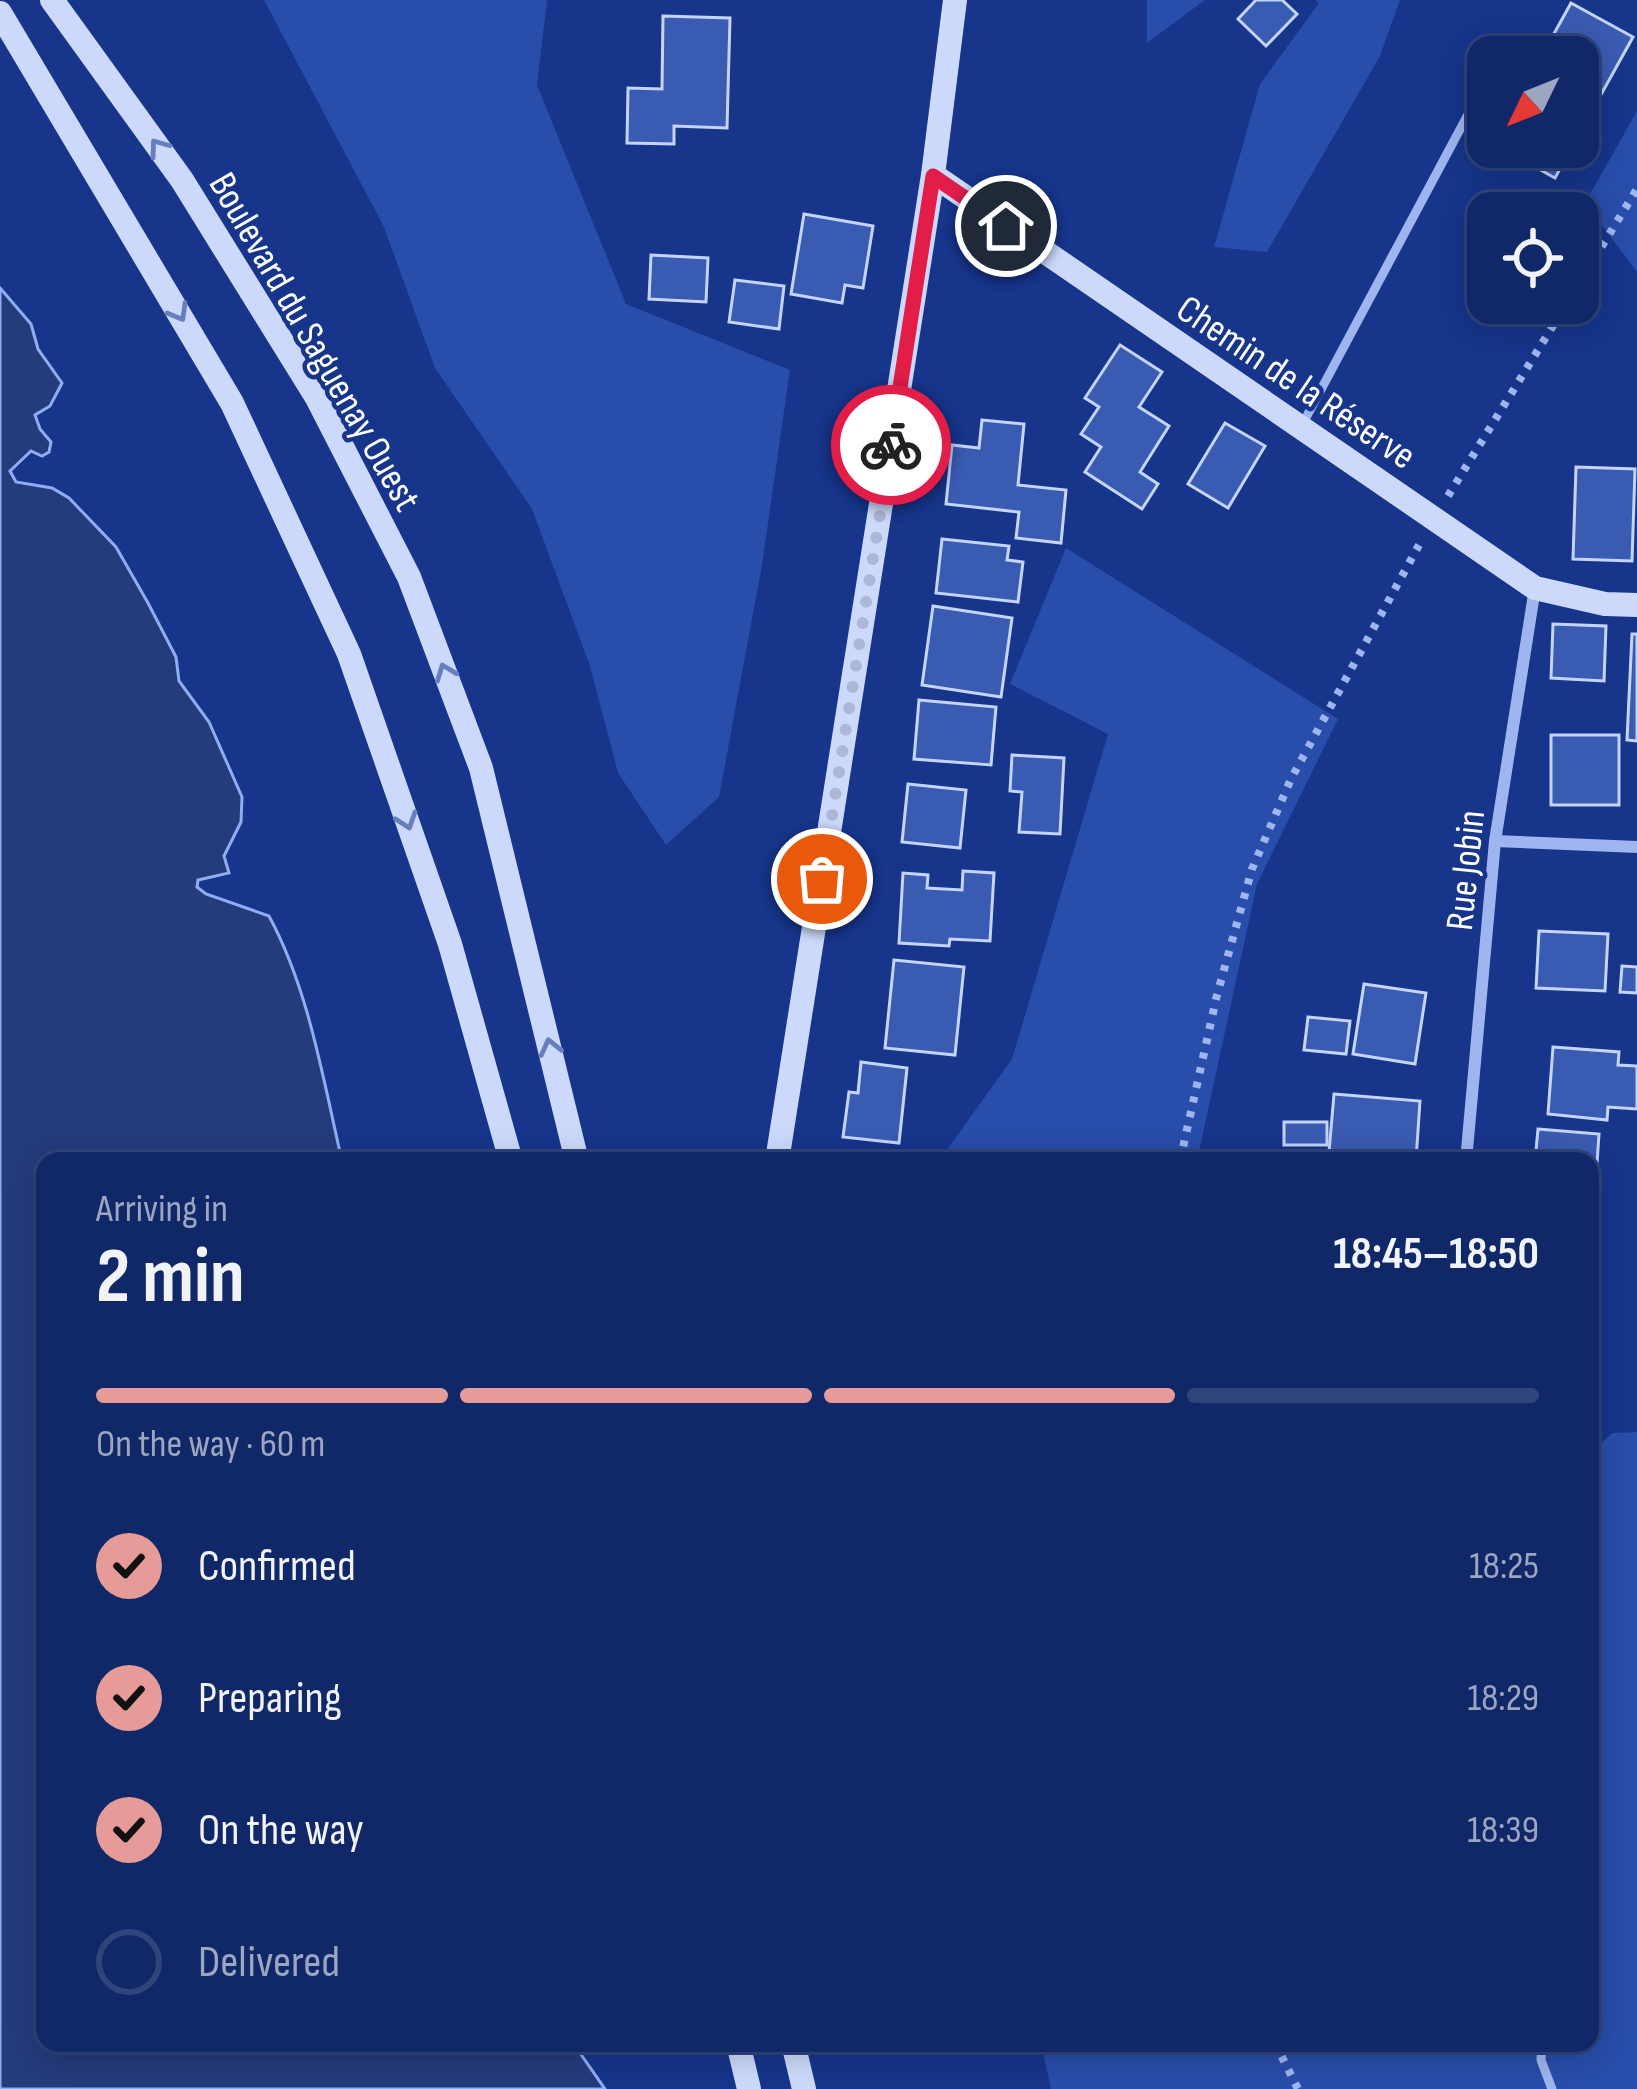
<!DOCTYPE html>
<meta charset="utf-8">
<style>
body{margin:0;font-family:"Sofia Sans Condensed",sans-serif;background:#1e3471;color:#f1f3f6;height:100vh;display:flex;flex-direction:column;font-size:45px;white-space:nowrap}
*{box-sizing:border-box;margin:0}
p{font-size:39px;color:#9ca6c0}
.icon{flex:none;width:66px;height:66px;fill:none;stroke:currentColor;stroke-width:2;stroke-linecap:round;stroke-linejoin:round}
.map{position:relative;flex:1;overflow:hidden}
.panel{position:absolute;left:36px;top:1152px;width:1563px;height:900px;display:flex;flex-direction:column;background:#102868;border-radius:24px;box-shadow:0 6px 30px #0003,0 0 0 3px #30447c}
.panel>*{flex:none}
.needle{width:78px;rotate:227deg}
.controls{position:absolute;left:1467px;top:36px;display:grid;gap:24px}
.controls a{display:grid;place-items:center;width:132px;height:132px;border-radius:24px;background:#102868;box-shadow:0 6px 30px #0003,0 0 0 3px #30447c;font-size:60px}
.pin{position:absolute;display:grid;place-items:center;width:102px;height:102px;color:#fff;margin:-51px;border:6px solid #fff;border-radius:50%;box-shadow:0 3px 12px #0007}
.courier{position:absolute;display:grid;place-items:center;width:120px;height:120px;margin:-60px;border:9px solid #e11d48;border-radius:50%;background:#fff;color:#222;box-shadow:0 3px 15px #0007}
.head em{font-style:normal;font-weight:700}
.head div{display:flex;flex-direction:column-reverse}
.head{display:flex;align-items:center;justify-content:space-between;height:204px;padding:0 60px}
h1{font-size:78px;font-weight:700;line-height:90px}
.bar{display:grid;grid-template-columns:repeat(4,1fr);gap:18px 12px;align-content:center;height:144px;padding:0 60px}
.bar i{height:15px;border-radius:9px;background:#30447c}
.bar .on{background:#e69b98}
.bar p{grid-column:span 4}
ol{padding:0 60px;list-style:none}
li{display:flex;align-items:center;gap:36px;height:132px}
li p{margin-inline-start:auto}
li .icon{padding:12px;border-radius:50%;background:#e69b98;color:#111;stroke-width:4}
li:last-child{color:#9ca6c0}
li i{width:66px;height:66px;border:6px solid #30447c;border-radius:50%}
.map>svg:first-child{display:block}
.green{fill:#284daa}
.water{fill:#243b7c;stroke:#91adf2;stroke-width:3}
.building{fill:#3a5bb2;stroke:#c5d4fb;stroke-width:3}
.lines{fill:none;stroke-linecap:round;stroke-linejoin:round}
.path{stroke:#9fb5ef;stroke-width:8;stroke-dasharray:6 9;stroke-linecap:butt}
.lane{stroke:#9fb5ef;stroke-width:9}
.street{stroke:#9fb5ef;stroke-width:12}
.secondary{stroke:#ccd9fa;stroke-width:24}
.oneway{stroke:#687fbd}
.done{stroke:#adb8d6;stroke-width:12;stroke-dasharray:0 21.6}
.route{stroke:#e11d48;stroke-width:15}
.labels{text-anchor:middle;stroke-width:9;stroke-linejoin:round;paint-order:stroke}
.street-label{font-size:39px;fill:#fff;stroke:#16358b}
</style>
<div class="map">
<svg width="1637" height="2089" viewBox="0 0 1637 2089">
<rect width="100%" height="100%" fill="#16358b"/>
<g class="green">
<path d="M264 0H547L537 85 626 304 790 370 762 565 719 797 666 845 618 773 590 666 532 509 435 368 384 227Z"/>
<path d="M1147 0H1205L1147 43Z"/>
<path d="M1316 0H1400L1380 56 1267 252 1214 247 1260 84 1319 3Z"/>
<path d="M1637 111V272L1585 203Z"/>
<path d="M1066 548 1338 719 1257 884 1197 1161H939L1012 1059 1108 734 1010 684Z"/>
<path d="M1637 1432V2089H1051L1041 2043H1590V1454L1612 1433Z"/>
</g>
<path class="water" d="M0 288 31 324 38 349 62 383 50 406 35 415 40 429 51 442 49 452 42 456 31 451 10 471 16 482 52 488 69 498 116 547 148 603 176 657 179 681 209 722 242 797 241 822 224 856 229 873 198 880 197 887 206 894 269 916C309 990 323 1079 342 1161H45V2043H573L605 2089H0Z"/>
<g class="building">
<path d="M1256 0H1282L1297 14 1266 46 1238 19Z"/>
<path d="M1571 3 1633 37 1578 136V57H1541Z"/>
<path d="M663 16 730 18 727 128 674 126V144L627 143 628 88 662 89Z"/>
<path d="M1499 147H1572L1555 178Z"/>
<path d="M804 214 873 226 863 288 845 285 842 303 791 294Z"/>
<path d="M651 255 708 258 706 302 649 299Z"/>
<path d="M735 280 784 286 779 329 729 322Z"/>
<path d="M1120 345 1162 372 1139 407 1169 426 1140 472 1158 484 1142 509 1085 472 1101 447 1081 434 1099 407 1085 398Z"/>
<path d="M982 420 1024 424 1018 485 1066 490 1061 543 1016 538 1019 512 946 504 952 445 979 448Z"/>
<path d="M1225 423 1265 446 1228 508 1188 484Z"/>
<path d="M1576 467 1635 469 1632 561 1573 559Z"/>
<path d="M942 539 1009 546 1007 560 1023 562 1018 602 936 593Z"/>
<path d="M933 606 1012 618 1001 697 922 685Z"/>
<path d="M1553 624 1606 626 1604 681 1551 678Z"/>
<path d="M1632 634H1637V741L1627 740Z"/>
<path d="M919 700 996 707 991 765 914 759Z"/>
<rect x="1551" y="735" width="68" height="70"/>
<path d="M1012 755 1064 758 1060 834 1019 832 1022 792 1010 791Z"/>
<path d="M908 784 966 790 960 848 902 842Z"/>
<path d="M963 871 994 873 990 941 950 939 949 946 899 943 903 873 928 875 927 888 962 890Z"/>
<path d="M1539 931 1608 934 1605 991 1536 988Z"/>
<path d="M894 960 964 967 955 1055 885 1048Z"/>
<path d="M1622 966 1637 967V993L1620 992Z"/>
<path d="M1364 984 1426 993 1415 1064 1353 1054Z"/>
<path d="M1308 1017 1350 1021 1346 1054 1304 1050Z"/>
<path d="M1553 1047 1619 1052 1618 1065 1637 1066V1109L1608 1107 1607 1120 1548 1114Z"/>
<path d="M861 1062 907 1068 899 1143 843 1137 849 1092 858 1093Z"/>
<path d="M1334 1094 1420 1101 1416 1160 1329 1152Z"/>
<rect x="1284" y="1122" width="43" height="23"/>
<path d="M1538 1129 1599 1134 1596 1178H1590V1161H1535Z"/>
</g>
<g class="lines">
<g class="path">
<path d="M1578 285 1637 189"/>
<path d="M1448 496 1567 303"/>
<path d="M1180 1161 1217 995 1252 869 1291 779 1419 545"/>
<path d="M1275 2043 1298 2089"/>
</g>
<g class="lane">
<path d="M1301 427 1488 77"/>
<path d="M1542 2043 1541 2060 1552 2089"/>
</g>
<g class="street">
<path d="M1495 841 1637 847"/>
<path d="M1466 1161 1495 841 1535 588"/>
</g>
<g class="secondary">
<path d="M52 0 182 180 317 398 409 577 481 768 577 1161"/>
<path d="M0 13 232 403 349 654 450 944 511 1161"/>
<path d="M933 175 1535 588 1605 604 1637 605"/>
<path d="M777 1161 933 175 955 0"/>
<path d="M738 2043 749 2089"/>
<path d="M793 2043 804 2089"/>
</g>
</g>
<defs><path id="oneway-chevron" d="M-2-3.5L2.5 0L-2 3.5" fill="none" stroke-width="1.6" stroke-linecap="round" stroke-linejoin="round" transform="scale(3)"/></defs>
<g class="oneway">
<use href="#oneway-chevron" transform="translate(158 147) rotate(-126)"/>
<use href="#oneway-chevron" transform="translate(179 313) rotate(60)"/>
<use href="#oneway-chevron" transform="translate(445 672) rotate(-111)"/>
<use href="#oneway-chevron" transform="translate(407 821) rotate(71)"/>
<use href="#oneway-chevron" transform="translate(550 1047) rotate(-104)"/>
</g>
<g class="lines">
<path class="done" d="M822 879 891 445"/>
<path class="route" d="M891 445 933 176 1006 226"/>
</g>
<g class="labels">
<g class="street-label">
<text transform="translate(316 341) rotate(60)" y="14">Boulevard du Saguenay Ouest</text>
<text transform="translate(1297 381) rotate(34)" y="14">Chemin de la Réserve</text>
<text transform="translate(1464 870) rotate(-84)" y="14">Rue Jobin</text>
</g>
</g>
</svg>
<div class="controls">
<a><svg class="needle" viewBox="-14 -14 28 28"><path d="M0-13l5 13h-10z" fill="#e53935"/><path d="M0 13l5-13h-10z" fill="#9ca6c0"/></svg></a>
<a><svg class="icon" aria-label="locate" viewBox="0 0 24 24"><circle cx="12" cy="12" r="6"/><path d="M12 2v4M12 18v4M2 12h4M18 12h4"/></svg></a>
</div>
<div class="pin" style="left:822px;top:879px;background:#ea580c"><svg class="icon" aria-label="bag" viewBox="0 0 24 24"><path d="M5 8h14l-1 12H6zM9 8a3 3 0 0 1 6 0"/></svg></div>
<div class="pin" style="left:1006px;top:226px;background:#1f2937"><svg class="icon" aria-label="home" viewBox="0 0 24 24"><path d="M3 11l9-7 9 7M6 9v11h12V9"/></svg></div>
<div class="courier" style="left:891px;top:445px"><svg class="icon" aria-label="bike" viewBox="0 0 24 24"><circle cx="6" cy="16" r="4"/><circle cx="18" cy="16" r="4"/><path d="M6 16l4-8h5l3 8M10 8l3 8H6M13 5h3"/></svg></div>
<section class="panel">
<div class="head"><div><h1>2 min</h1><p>Arriving in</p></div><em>18:45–18:50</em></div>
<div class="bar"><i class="on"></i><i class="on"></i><i class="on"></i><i></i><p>On the way · 60 m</p></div>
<ol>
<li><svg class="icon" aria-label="check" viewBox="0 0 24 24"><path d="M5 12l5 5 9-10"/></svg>Confirmed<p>18:25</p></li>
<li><svg class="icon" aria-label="check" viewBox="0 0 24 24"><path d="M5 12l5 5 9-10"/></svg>Preparing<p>18:29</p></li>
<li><svg class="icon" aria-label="check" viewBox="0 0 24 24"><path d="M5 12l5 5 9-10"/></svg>On the way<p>18:39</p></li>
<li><i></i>Delivered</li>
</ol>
</section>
</div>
